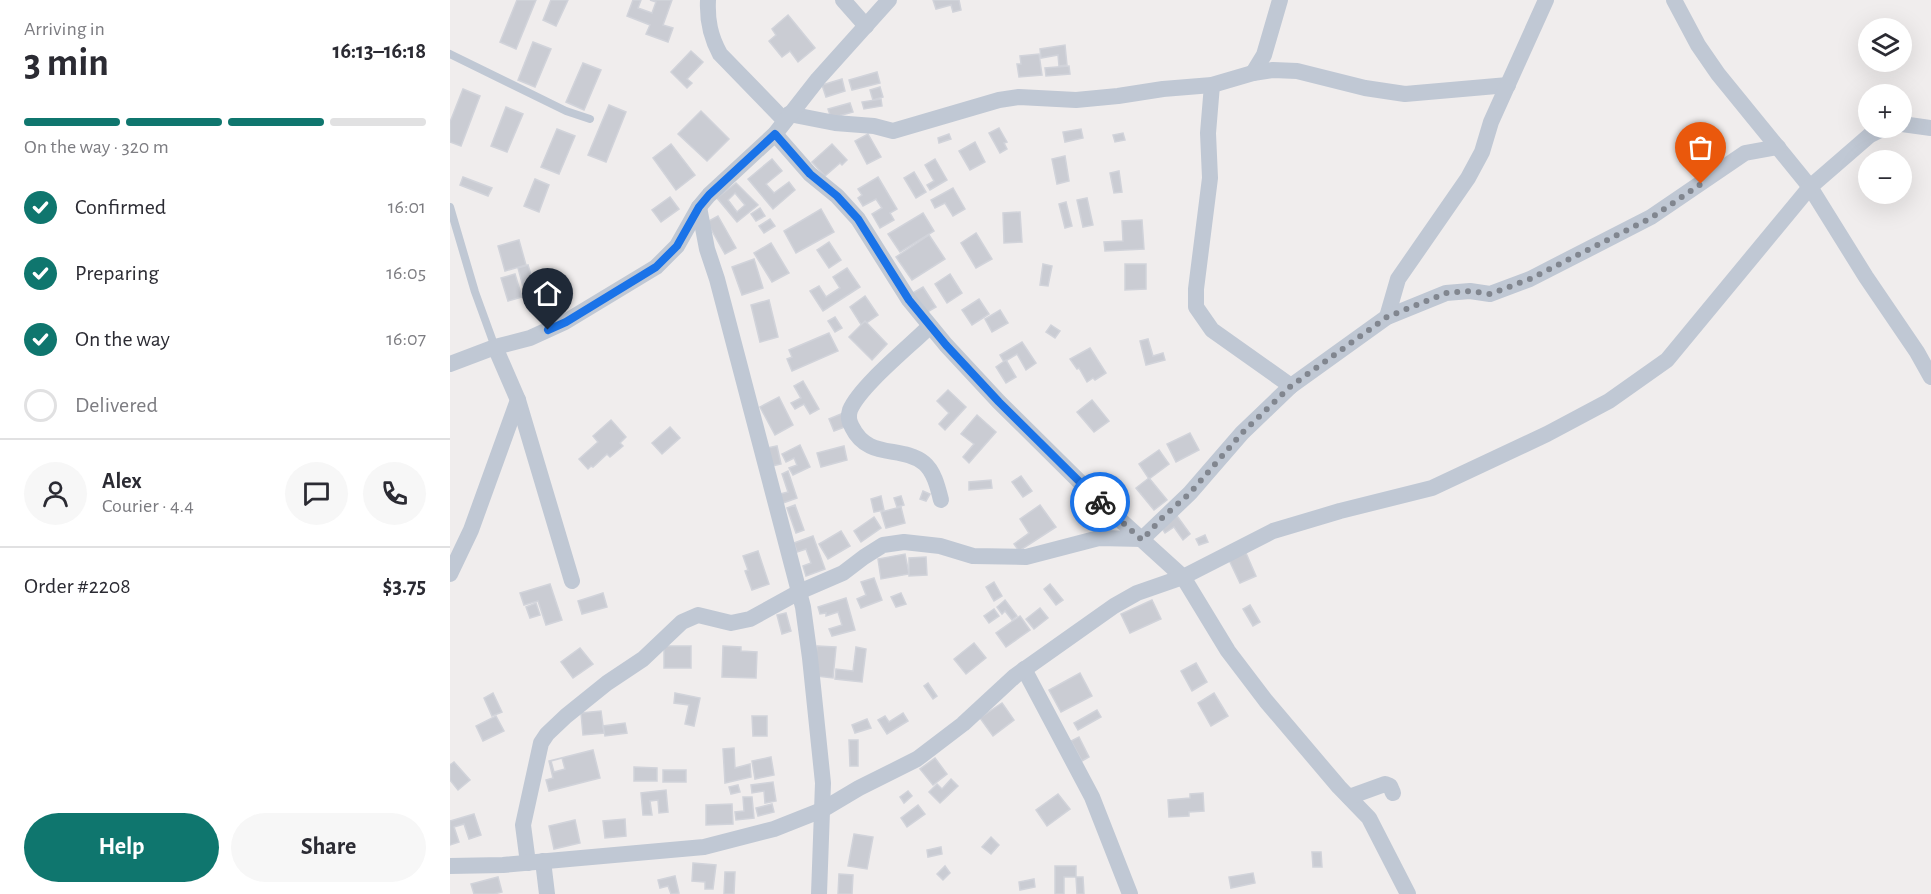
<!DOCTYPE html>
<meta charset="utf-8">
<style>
body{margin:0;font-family:"Alegreya Sans",sans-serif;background:#f7f7f7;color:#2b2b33;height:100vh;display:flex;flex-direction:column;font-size:22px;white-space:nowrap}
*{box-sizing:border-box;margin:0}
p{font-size:20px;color:#7c7c81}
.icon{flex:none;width:33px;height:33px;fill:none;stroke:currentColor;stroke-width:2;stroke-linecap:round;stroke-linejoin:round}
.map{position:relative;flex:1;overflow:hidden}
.drawer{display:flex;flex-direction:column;background:#fff;width:450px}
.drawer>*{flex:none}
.fabs{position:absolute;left:1408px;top:18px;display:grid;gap:12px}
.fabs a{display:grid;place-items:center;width:54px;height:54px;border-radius:50%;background:#fff;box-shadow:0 6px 24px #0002;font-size:30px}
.pin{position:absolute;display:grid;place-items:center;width:51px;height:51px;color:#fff;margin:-62px -26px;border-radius:50% 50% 50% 0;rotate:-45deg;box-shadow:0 0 6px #0007}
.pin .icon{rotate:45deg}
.courier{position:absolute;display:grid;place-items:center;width:60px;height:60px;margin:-30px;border:4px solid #1a73e8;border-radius:50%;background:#fff;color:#222;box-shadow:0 2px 8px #0007}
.overview em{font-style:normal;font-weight:700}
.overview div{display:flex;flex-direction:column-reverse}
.overview{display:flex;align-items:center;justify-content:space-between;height:102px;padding:0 24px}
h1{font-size:39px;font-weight:700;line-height:45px}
.bar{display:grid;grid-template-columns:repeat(4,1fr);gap:9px 6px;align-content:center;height:72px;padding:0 24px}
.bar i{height:8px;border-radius:4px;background:#e1e1e2}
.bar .selected{background:#0f766e}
.bar p{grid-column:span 4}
.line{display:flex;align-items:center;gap:15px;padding:0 24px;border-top:2px solid #e1e1e2}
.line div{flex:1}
.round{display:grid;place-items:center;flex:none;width:63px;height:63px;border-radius:32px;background:#f7f7f7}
ol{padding:0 24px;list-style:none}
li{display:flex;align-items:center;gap:18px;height:66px}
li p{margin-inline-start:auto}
li .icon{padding:6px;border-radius:50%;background:#0f766e;color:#fff;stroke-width:4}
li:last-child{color:#7c7c81}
li i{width:33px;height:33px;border:3px solid #e1e1e2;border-radius:50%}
.primary-button{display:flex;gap:12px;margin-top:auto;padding:12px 24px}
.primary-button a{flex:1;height:69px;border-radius:36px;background:#0f766e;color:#fff;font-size:24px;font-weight:700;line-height:69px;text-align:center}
.primary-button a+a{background:#f7f7f7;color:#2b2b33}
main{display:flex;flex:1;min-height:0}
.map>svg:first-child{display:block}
.building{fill:#caccd3;stroke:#d1d3da;stroke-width:1.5;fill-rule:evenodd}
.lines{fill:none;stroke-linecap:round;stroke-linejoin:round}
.service{stroke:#c0c8d4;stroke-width:8}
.minor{stroke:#c0c8d4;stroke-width:16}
.done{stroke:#81868f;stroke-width:6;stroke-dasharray:0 10.8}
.route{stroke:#1a73e8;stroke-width:8}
</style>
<main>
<section class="drawer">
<div class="overview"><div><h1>3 min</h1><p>Arriving in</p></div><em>16:13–16:18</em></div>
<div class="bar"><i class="selected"></i><i class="selected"></i><i class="selected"></i><i></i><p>On the way · 320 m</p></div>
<ol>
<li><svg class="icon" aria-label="check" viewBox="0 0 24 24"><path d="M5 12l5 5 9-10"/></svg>Confirmed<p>16:01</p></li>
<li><svg class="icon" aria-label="check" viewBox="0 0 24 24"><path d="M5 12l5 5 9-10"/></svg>Preparing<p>16:05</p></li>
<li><svg class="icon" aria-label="check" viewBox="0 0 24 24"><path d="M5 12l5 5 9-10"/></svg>On the way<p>16:07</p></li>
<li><i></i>Delivered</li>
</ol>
<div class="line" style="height:108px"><a class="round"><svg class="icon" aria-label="person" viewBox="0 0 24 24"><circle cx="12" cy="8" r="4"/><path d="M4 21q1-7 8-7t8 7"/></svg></a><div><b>Alex</b><p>Courier · 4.4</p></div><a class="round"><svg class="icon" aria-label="chat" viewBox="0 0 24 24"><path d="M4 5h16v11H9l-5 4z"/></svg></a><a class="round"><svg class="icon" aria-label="phone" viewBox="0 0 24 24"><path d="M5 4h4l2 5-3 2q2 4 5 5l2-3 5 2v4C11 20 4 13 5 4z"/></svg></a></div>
<div class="line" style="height:78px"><div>Order #2208</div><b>$3.75</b></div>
<div class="primary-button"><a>Help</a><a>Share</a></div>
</section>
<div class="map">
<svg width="1481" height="894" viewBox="0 0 1481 894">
<rect width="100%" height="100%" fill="#f0eded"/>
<g class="building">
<path d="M67 0H86L66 49 50 42Z"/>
<path d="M101 0H118L106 26 93 20Z"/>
<path d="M183 0H191L188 8 202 13 206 2 200 0H222L213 25 223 28 218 42 196 34 200 25 177 16Z"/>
<path d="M483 0H509L511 10 503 12 501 5 486 9Z"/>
<path d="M338 15 365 48 348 62 340 51 332 57 319 41 326 35 322 29Z"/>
<path d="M83 42 101 49 85 87 68 80Z"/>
<path d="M615 45 617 65 609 66 608 55 591 58 590 49Z"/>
<path d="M241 51 253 62 237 79 242 83 237 88 221 72Z"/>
<path d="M589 54 592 75 569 77 567 64H571L570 56Z"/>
<path d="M133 63 151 70 134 110 116 102Z"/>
<path d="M619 66 620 74 596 76 595 68Z"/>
<path d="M427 72 430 83 402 90 399 80Z"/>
<path d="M392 79 395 91 376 97 372 85Z"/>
<path d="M430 87 433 97 423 100 420 90Z"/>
<path d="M13 89 30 96 11 146 0 142V122Z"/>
<path d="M431 99 432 106 414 109 412 102Z"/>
<path d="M400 103 403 112 381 118 378 109Z"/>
<path d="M159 105 176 112 156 162 138 155Z"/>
<path d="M56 107 73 114 57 152 41 146Z"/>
<path d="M251 111 279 139 257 161 228 134Z"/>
<path d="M549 128 557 142 554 143 557 149 550 153 539 133Z"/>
<path d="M107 129 125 136 109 174 91 167Z"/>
<path d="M631 129 633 138 615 142 613 132Z"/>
<path d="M673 133 675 140 665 142 663 135Z"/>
<path d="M418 134 431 157 417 164 405 141Z"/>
<path d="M499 134 501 139 489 143 488 138Z"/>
<path d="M525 142 535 162 520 170 509 151Z"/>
<path d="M221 144 245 175 226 190 203 158Z"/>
<path d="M382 144 397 160 392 165 390 163 375 176 362 162Z"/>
<path d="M615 156 619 181 607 184 602 159Z"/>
<path d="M322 159 332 171 316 184 324 193 339 182 345 190 323 209 298 179Z"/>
<path d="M485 159 497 180 480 190 477 185 484 181 475 165Z"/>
<path d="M669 171 672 192 664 193 660 173Z"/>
<path d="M464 172 476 192 466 198 454 178Z"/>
<path d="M13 177 42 188 38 196 10 185Z"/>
<path d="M428 177 447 209 440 213 444 220 430 228 422 214 432 208 426 199 413 206 408 198 412 195 408 189Z"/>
<path d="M85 179 99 185 89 212 74 206Z"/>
<path d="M286 183 308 205 287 222 267 198ZM285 193 295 205 287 212 278 200Z"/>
<path d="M503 188 515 209 503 216 495 203 485 208 481 200Z"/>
<path d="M220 197 229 209 211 222 202 210Z"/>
<path d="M637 198 643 225 633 227 627 200Z"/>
<path d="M616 202 622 226 615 228 609 204Z"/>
<path d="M310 208 315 216 306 221 301 214Z"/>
<path d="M371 209 384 232 346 253 334 231Z"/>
<path d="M570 212 572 242 554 243 553 213Z"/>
<path d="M473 213 484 231 450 252 438 234Z"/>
<path d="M268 216 286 248 275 254 257 222Z"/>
<path d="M320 219 325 226 314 233 309 226Z"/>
<path d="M692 220 694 249 655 251 654 242 673 241 672 221Z"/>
<path d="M526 233 542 259 526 268 511 243Z"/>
<path d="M479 235 495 259 462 280 446 257Z"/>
<path d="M69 240 76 265 55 271 48 246Z"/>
<path d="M379 242 391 260 379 268 367 250Z"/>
<path d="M321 243 339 273 322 282 304 253Z"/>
<path d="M304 259 313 288 292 295 282 267Z"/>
<path d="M593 264 602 266 598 286 590 285Z"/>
<path d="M675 264H696V289L675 290Z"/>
<path d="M78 265 86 291 75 294 68 268Z"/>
<path d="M397 268 410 287 373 311 360 291 369 286 376 297 390 288 383 277Z"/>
<path d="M65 274 72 297 58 301 51 278Z"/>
<path d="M500 274 512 293 497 303 485 284Z"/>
<path d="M473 287 486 307 474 314 461 294Z"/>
<path d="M415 296 428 315 412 326 400 307Z"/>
<path d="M529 299 539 314 522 325 512 310Z"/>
<path d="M319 300 328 337 310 342 301 305Z"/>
<path d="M550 310 558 323 542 332 535 319Z"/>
<path d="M385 317 392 328 385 332 378 321Z"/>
<path d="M415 321 437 344 422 360 399 337Z"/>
<path d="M601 325 610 331 605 338 596 332Z"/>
<path d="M379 333 388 351 342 371 337 359 342 357 339 350Z"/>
<path d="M698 339 703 356 713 353 715 360 696 365 690 341Z"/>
<path d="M572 342 586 363 576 370 567 354 554 362 550 355Z"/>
<path d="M640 348 656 373 645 380 643 378 637 382 629 368 627 369 620 359Z"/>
<path d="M556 360 566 377 556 383 546 367Z"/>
<path d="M353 381 369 409 360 414 354 404 345 409 341 403 351 398 344 386Z"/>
<path d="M498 390 516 407 495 430 489 424 499 413 487 401Z"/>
<path d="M329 397 343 425 325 435 310 407Z"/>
<path d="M642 400 659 421 644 432 627 412Z"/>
<path d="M391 414 397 426 384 431 379 419Z"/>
<path d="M527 415 546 432 519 463 513 457 524 444 511 434Z"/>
<path d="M161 420 176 437 170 443 173 446 160 457 157 454 143 467 141 466 138 469 129 459 148 442 143 436Z"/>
<path d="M220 427 230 438 212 454 202 443Z"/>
<path d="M740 433 749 450 726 462 717 444Z"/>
<path d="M350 445 360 467 343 475 339 468 347 465 344 458 336 462 332 454Z"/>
<path d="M327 446 331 464 322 466 317 448Z"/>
<path d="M394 446 397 460 371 467 367 453Z"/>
<path d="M709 450 719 464 699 479 689 464Z"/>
<path d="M338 471 347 498 333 503 330 494 338 492 332 474Z"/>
<path d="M571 476 582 491 573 497 562 482Z"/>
<path d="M699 478 717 500 704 510 686 488Z"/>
<path d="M541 480 542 488 519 490V482Z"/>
<path d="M473 491 480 494 476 501 470 499Z"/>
<path d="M431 496 434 510 424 512 421 499Z"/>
<path d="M451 496 454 505 447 507 444 498Z"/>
<path d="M345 505 354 530 346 533 337 508Z"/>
<path d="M590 505 606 527 569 551 564 544 579 533 570 519Z"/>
<path d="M451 507 455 523 436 528 431 512Z"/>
<path d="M727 516 740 534 733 540 724 527 715 533 711 527Z"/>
<path d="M424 517 431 528 411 542 404 531Z"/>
<path d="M391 531 400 546 378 559 369 544Z"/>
<path d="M755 535 758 542 749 545 746 539Z"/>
<path d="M363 536 375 569 356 576 353 566 361 563 356 549 347 552 344 543Z"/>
<path d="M308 551 319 584 302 590 295 571 298 570 293 556Z"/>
<path d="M796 553 806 576 790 583 779 560Z"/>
<path d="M455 554 459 574 431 579 428 559Z"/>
<path d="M476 557 477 575 459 576V558Z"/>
<path d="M424 578 432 600 411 608 407 599 416 595 411 582Z"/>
<path d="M544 582 552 596 544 601 536 587Z"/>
<path d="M100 584 112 620 96 625 88 601 74 605 70 593Z"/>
<path d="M600 584 613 600 606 605 594 589Z"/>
<path d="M153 593 157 607 132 614 128 601Z"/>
<path d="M451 593 456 604 446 607 441 597Z"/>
<path d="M396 598 405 630 382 636 379 629 392 625 388 612 376 616V613L370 614 368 607Z"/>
<path d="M555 600 567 616 562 620 555 611 552 614 547 607Z"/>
<path d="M702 600 711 619 680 633 671 614Z"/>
<path d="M86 603 90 615 80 618 76 607Z"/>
<path d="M800 605 810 622 803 626 793 609Z"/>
<path d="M590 608 598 618 584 629 576 619Z"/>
<path d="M544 609 549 616 539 623 534 616Z"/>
<path d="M336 613 341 631 332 634 327 615Z"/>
<path d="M570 616 580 630 556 647 546 633Z"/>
<path d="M524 643 536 658 516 674 504 659Z"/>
<rect x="214" y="646" width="27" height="22"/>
<path d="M273 646 291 647V651L307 652 306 678 272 677Z"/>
<path d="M367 646 386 647 383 678 367 676 365 664Z"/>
<path d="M406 647 416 649 412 682 385 679 386 669 403 671Z"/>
<path d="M130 648 143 664 123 678 111 662Z"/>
<path d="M746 663 757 682 742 691 731 671Z"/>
<path d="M630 673 642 696 611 712 599 690Z"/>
<path d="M478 683 487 696 483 699 474 686Z"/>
<path d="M43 693 52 712 42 716 34 698Z"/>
<path d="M225 693 250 698 244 726 235 724 239 705 224 703Z"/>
<path d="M764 693 778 716 761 726 748 703Z"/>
<path d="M552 703 564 720 543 736 530 718Z"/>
<path d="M647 710 651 717 628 730 624 723Z"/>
<path d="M151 711 154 733 133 735 131 713Z"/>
<path d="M453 713 458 721 437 734 428 720 435 716 439 722Z"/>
<path d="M46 716 54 731 33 741 26 726Z"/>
<path d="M302 716H317V736H303Z"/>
<path d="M417 719 421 728 405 733 402 725Z"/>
<path d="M175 723 177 733 155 736 153 726Z"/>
<path d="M629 737 639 757 632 761 621 741Z"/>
<path d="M399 740H408V766H400Z"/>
<path d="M284 748 285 768 300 764 301 777 275 783 273 749Z"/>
<path d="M143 750 150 778 99 791 96 780 103 778 99 761ZM112 758 115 769 104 772 101 761Z"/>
<path d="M321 757 324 775 305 779 302 761Z"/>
<path d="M485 758 497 774 483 785 470 769Z"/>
<path d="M4 762 20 780 8 790 0 780V765Z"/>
<path d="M184 767 207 768V781H184Z"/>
<rect x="213" y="770" width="23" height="12"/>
<path d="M501 779 508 786 490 803 479 792 487 784 492 789Z"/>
<path d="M323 782 326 801 315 803 314 791 302 793 301 785Z"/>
<path d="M288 785 290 792 281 794 279 787Z"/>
<path d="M216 790 218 812 209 813 208 800 200 801 202 815H193L191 793Z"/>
<path d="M458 791 462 796 454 803 450 797Z"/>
<path d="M753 793 754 811 739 812V816L719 817 718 800 740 798V794Z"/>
<path d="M608 794 620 809 597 826 586 810Z"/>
<path d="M293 797H302L304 818 286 820 285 812 294 811Z"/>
<path d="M282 804 283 824 256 825V805Z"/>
<path d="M322 804 324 812 308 816 306 808Z"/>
<path d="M468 805 475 814 457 827 451 818Z"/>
<path d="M24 814 31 835 19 839 14 824 4 827 9 842 0 845V821Z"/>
<path d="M175 819 176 836 155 838 153 821Z"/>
<path d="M125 820 130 843 104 849 99 826Z"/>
<path d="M404 834 423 837 417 869 398 866Z"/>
<path d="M541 837 549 845 541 854 532 847Z"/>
<path d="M491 847 492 854 478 857 477 850Z"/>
<path d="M862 852H871L872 867H863Z"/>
<path d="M243 863 266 865 263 889H255V882L242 881Z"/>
<path d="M495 866 500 873 493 880 487 874Z"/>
<path d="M605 866H626V877H614V894H605Z"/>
<path d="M275 872H285L284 894H274Z"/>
<path d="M803 873 805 883 781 888 779 877Z"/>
<path d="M389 874 403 875 402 894H388Z"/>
<path d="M225 876 229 893 221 894 218 886 210 888 208 880Z"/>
<path d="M48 877 52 892 44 894H24L21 884Z"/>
<path d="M626 877H633L634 894H627Z"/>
<path d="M584 879 585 887 570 890 569 882Z"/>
</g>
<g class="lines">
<g class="service">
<path d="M0 54 116 111 140 119"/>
<path d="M0 207 25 292 45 347"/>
</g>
<g class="minor">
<path d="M258 0C257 20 260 36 270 54L335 121"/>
<path d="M393 0 416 26"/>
<path d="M1224 0 1248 45 1268 74 1360 187 1416 277 1467 352 1481 377"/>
<path d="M803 73 814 55 830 0"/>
<path d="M762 85 758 133 760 178 746 289V307L762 330 841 386"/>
<path d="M339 114 385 123 424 126 443 131 549 100 569 97 626 100 668 96 713 89 762 85 803 73 823 70 847 71 915 88 955 94 1058 85"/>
<path d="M1452 124 1481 128"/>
<path d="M325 134 360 174 387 196 408 219 459 300 496 345 549 402 646 498 733 577 778 651 816 701 889 787 919 818 958 894"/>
<path d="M249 207 257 249 267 279 353 607 360 658 373 783 369 894"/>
<path d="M937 317 948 279 1018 178 1032 152 1041 122 1096 0"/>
<path d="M480 326C460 346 410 386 400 410 398 416 399 422 402 427 418 460 451 445 474 463 484 471 488 488 491 500"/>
<path d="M45 347 68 400 122 581"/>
<path d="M0 364 45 347 80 338 115 322 206 267 227 246 249 207 259 195 325 134 368 79 439 0"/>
<path d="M0 574 21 530 68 400"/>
<path d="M574 669 642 797 680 894"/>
<path d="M899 797 935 784 940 786 943 793"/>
<path d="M93 861 97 894"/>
<path d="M78 863 73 825 91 743 97 734 116 716 157 683 193 659 232 622 248 615 281 623 300 619 349 592 393 573 414 557 433 545 454 542 490 546 523 556 576 557 649 538 692 539 740 493 792 433 841 386 937 317 996 293 1020 291 1040 294 1080 279 1201 217 1295 153 1328 147"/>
<path d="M0 866 53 865 254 847 324 829 372 810 409 788 467 759 513 724 565 676 664 606 687 593 733 577 823 531 890 511 982 488 1097 434 1159 401 1217 360 1360 187 1420 135 1434 128"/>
</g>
</g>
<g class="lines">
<path class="done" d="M650 502 692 540 711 519 740 493 792 433 841 386 937 317 996 293 1020 291 1040 294 1080 279 1201 218 1251 184"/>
<path class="route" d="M98 330 116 322 206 267 227 246 249 207 259 195 325 134 360 174 387 196 408 219 459 300 496 345 549 402 650 502"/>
</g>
</svg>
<div class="fabs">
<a><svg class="icon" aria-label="layers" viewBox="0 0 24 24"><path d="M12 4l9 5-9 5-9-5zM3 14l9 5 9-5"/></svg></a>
<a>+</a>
<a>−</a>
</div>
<div class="pin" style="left:1251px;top:184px;background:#ea580c"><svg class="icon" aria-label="bag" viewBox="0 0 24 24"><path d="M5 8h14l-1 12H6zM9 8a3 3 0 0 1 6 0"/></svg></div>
<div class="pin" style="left:98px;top:330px;background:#1f2937"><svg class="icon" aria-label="home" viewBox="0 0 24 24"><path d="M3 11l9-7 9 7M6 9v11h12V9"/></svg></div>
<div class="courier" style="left:650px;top:502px"><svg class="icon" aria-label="bike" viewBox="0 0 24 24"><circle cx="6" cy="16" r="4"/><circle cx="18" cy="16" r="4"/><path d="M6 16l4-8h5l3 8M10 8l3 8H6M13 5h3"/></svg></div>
</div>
</main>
